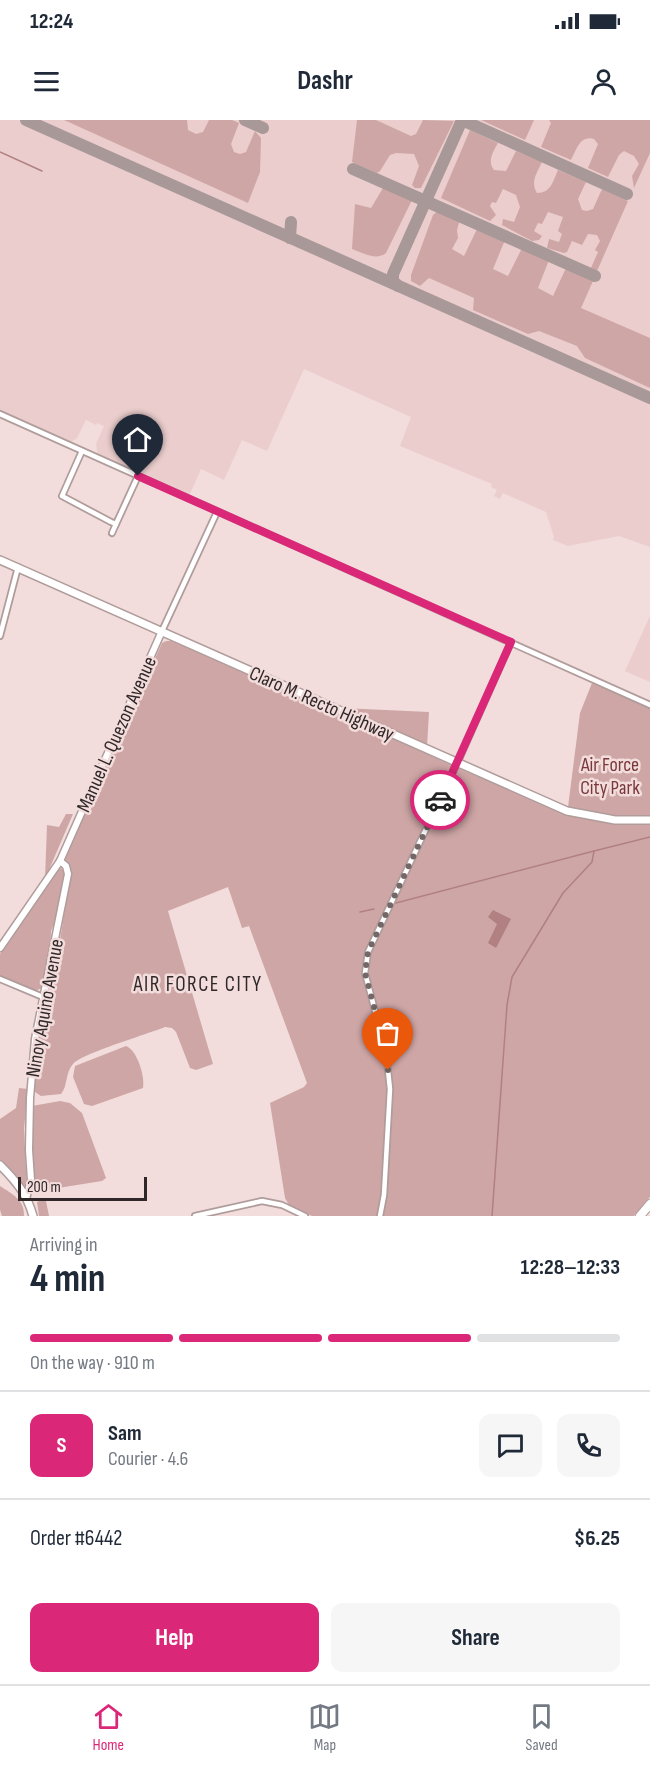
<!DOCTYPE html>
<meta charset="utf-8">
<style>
body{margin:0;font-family:"Sofia Sans Condensed",sans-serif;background:#f6f6f7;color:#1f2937;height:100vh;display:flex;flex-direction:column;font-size:22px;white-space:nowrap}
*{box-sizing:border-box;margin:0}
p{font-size:20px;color:#747a83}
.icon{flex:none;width:33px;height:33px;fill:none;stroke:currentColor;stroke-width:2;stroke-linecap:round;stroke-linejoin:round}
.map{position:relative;height:1096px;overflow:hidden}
.drawer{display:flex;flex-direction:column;background:#fff;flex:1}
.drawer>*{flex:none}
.scale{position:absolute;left:18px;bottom:15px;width:129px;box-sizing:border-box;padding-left:6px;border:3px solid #302828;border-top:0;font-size:16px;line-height:21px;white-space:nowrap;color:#302828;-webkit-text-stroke:4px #f2dddc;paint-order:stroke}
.pin{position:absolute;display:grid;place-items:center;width:51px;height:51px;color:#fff;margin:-62px -26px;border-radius:50% 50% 50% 0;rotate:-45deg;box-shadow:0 0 6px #0007}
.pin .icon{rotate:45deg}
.courier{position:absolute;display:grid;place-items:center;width:60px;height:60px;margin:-30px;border:4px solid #db2777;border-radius:50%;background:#fff;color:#222;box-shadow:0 2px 8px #0007}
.overview em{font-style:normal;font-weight:700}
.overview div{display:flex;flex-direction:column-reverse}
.overview{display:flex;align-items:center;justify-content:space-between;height:102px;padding:0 30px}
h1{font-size:39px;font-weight:700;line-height:45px}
.bar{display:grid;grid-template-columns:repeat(4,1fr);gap:9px 6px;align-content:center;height:72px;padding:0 30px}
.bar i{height:8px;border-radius:4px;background:#e0e1e3}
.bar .on{background:#db2777}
.bar p{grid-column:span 4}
.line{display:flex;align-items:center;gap:15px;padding:0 30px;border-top:2px solid #e0e1e3}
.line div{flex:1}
.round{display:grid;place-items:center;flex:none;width:63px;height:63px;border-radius:12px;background:#f6f6f7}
.cta{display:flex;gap:12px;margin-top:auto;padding:12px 30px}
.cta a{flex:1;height:69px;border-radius:12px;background:#db2777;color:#fff;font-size:24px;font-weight:700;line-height:69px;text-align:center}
.cta a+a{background:#f6f6f7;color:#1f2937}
.status{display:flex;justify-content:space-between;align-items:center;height:42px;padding:0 30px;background:#fff;direction:ltr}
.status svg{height:16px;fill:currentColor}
header{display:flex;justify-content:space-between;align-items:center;height:78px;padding:0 30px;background:#fff;font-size:27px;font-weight:700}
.dock{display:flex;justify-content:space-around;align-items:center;height:84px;border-top:2px solid #e0e1e3;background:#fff;font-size:16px;color:#747a83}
.dock a{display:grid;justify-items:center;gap:3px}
.dock .on{color:#db2777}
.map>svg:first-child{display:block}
.built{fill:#ebcdcd}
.green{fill:#cfa6a6}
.water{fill:#b18181}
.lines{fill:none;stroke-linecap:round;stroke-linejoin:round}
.stream{stroke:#b18181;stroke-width:1.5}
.taxiway{stroke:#a89898;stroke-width:12}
.minor-casing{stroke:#af9c9b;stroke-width:8}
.tertiary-casing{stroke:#af9c9b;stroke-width:9}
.secondary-casing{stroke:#af9c9b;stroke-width:10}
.primary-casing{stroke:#af9c9b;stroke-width:10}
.minor{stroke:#fff;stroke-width:4.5}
.tertiary{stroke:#fff;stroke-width:6}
.secondary{stroke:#fff;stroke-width:7}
.primary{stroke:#fff;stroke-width:8}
.done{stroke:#746767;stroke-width:6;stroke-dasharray:0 10.8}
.route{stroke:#db2777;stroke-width:8}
.labels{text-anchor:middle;stroke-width:5;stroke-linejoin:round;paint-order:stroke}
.street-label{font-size:20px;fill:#302828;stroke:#f2dddc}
.park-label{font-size:20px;fill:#79383b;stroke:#f2dddc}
.neighbourhood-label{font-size:21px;letter-spacing:1.5px;fill:#302828;stroke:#f2dddc}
</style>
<div class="status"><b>12:24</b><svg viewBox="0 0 49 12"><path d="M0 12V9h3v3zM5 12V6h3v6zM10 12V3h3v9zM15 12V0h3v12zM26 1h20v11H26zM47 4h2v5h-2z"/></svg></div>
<header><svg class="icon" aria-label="menu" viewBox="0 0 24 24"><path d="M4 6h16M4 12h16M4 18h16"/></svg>Dashr<svg class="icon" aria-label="person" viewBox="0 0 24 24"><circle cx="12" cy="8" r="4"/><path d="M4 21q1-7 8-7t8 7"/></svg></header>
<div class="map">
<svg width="650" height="1096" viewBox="0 0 650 1096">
<rect width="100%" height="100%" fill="#f2dddc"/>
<g class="built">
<path d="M0 0H650V427L619 416 568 426 553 420 554 417 546 392 503 373 500 379 494 376 497 370 491 367 492 364 400 326 411 297 304 249 267 331 242 320 224 360 201 349 189 376 98 336 96 324 104 306 97 303 96 305 86 300 77 318 69 323 0 292Z"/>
<path d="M650 496V562L625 551Z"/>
</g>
<g class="green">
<path d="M64 0H187L188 10 196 14 203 12 209 0H232L239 3 231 24 234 32 240 34 246 32 255 11 261 18 260 52 248 83Z"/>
<path d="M357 0H376L411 16 416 14 423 0 454 1 421 68H415L412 65 419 46 414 34 396 33 390 35 380 51 377 53 352 42Z"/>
<path d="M481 0H534L525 20Z"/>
<path d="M549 0H650V33L634 68 632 56 639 44 634 36 624 31 619 35 608 57 588 48 598 24 594 19C580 15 577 29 571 40L541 27 551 3Z"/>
<path d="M470 10 498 23C493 32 487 41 494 50L506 51 516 31 542 42C537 53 530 62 537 73 551 73 553 61 558 50L586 62 578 79 582 90 587 91 593 89 602 69 628 81 597 151 591 148 598 132 595 130 600 121 597 115 588 114 582 125 572 121 567 132 564 133 547 128 549 119 559 122 562 114 558 111 563 97 548 92 542 104 538 103 534 111 542 116 539 120 532 121 502 105 503 99 514 102 520 87 516 75 503 69 496 83 492 82 490 86 496 95 490 101 441 78Z"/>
<path d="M383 68 412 80 386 133C376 141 364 133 352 129L355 84 371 88Z"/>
<path d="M440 89 460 99 457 110 458 118 452 129 464 136 478 107 505 120 493 149 508 156 522 128 549 140 538 168 553 176 566 148 593 161 581 188 650 218V268L585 238 577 226 539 211 528 214 473 190 474 178 429 158 420 166 411 161V155L433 95Z"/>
<path d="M166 521H171C189 529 209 535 227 543 244 551 260 562 278 566L462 650 564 693 611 702H650V1077L634 1096H312L289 1085 285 1078 270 983 304 967 307 963 249 806 242 808 228 767 168 791 213 944 196 950 190 948 176 912 172 908 165 907C148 914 83 933 73 944 65 953 68 966 61 974L41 976 35 972 34 944 38 917 60 820 70 759V750L65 738 162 523Z"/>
<path d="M592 563 650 587V696L604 695 568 687 580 593Z"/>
<path d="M342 588 429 592 427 627Z"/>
<path d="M66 694H73L45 759 47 705 59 707Z"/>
<path d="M59 748 63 749 65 753 56 799 51 811 50 831 43 865 42 868 35 871 0 858V834Z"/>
<path d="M126 926C137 930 145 956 143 968L92 986 84 984 73 957 75 946Z"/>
<path d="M19 968 28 969 24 1009 27 1069 0 1040V999L16 988Z"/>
<path d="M60 981 70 983 82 993 106 1058 102 1061 39 1071C28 1054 30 1006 32 986Z"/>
<path d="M0 1066C12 1074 25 1080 24 1096H2L0 1090Z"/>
<path d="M44 1079 46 1081 49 1096H39L37 1082Z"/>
</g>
<path class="water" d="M493 790 511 799 496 828 488 823 497 804 488 797Z"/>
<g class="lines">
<g class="stream">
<path d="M0 32 42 51"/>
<path d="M396 783 594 731"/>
<path d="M360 792 374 789"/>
<path d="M492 1096 507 885 512 857 563 773 592 742 594 731 650 717"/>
</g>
<g class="taxiway">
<path d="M26 0 650 278"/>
<path d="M245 0 263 8"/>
<path d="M462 0 627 74"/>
<path d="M353 49 595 156"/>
<path d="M290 118 291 102"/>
<path d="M398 166 393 161V154L462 0"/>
</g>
<g class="minor-casing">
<g id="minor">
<path d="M0 294 650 585"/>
<path d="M82 331 62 376 111 402 116 404 138 356"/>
<path d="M112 413 116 404"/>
<path d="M162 511 217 392"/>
<path d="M0 516 18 447"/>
<path d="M0 859 43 877"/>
<path d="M195 1096 262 1081 282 1085 305 1096"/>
<path d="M380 1096 384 1075 390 969 386 932 365 853 368 832 460 637 511 522"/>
</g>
</g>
<g class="tertiary-casing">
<g id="tertiary">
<path d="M0 828 60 741 162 511"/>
<path d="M27 1075 31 1060 29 1030 30 978 35 919 68 754 66 746 60 741"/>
</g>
</g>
<g class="secondary-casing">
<g id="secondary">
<path d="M0 440 567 691 615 700H650"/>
<path d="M0 1045C16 1061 27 1074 33 1096"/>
</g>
</g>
<g class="primary-casing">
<path id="primary" d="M640 1096 650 1084"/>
</g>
<use href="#minor" class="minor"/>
<use href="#tertiary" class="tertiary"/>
<use href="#secondary" class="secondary"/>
<use href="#primary" class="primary"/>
</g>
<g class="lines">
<path class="done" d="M388 950 386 932 365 853 368 832 440 680"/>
<path class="route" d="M138 356 511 522 440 680"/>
</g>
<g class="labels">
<g class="street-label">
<text transform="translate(322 583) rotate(24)" y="7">Claro M. Recto Highway</text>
<text transform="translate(116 614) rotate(-66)" y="7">Manuel L. Quezon Avenue</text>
<text transform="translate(44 888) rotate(-80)" y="7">Ninoy Aquino Avenue</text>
</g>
<g class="park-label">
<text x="610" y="651">Air Force<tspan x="610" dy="23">City Park</tspan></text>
</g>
<g class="neighbourhood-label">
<text x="198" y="871">AIR FORCE CITY</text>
</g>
</g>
</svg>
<div class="scale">200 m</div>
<div class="pin" style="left:388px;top:950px;background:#ea580c"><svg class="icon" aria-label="bag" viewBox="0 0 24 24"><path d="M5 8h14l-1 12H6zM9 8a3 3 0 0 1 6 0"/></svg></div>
<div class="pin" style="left:138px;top:356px;background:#1f2937"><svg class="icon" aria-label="home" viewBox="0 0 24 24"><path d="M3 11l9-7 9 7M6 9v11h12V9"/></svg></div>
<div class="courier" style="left:440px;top:680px"><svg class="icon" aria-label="car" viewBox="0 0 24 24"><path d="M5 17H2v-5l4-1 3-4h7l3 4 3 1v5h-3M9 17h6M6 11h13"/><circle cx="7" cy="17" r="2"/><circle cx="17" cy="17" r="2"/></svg></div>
</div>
<section class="drawer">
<div class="overview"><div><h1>4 min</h1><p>Arriving in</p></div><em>12:28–12:33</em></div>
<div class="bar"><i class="on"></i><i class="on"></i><i class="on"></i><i></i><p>On the way · 910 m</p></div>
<div class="line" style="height:108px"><b class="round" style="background:#db2777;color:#fff">S</b><div><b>Sam</b><p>Courier · 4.6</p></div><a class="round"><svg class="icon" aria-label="chat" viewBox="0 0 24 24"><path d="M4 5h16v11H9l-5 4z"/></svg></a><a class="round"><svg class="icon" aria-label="phone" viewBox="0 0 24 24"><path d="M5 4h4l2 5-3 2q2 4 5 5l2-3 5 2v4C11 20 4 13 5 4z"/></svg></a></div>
<div class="line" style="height:78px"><div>Order #6442</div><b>$6.25</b></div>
<div class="cta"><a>Help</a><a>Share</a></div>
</section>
<nav class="dock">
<a class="on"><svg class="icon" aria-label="home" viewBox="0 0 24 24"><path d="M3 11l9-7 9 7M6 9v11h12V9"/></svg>Home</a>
<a><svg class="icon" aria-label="map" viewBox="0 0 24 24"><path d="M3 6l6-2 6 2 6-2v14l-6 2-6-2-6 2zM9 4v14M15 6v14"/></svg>Map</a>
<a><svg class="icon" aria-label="saved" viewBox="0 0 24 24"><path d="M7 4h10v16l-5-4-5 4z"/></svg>Saved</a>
</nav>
